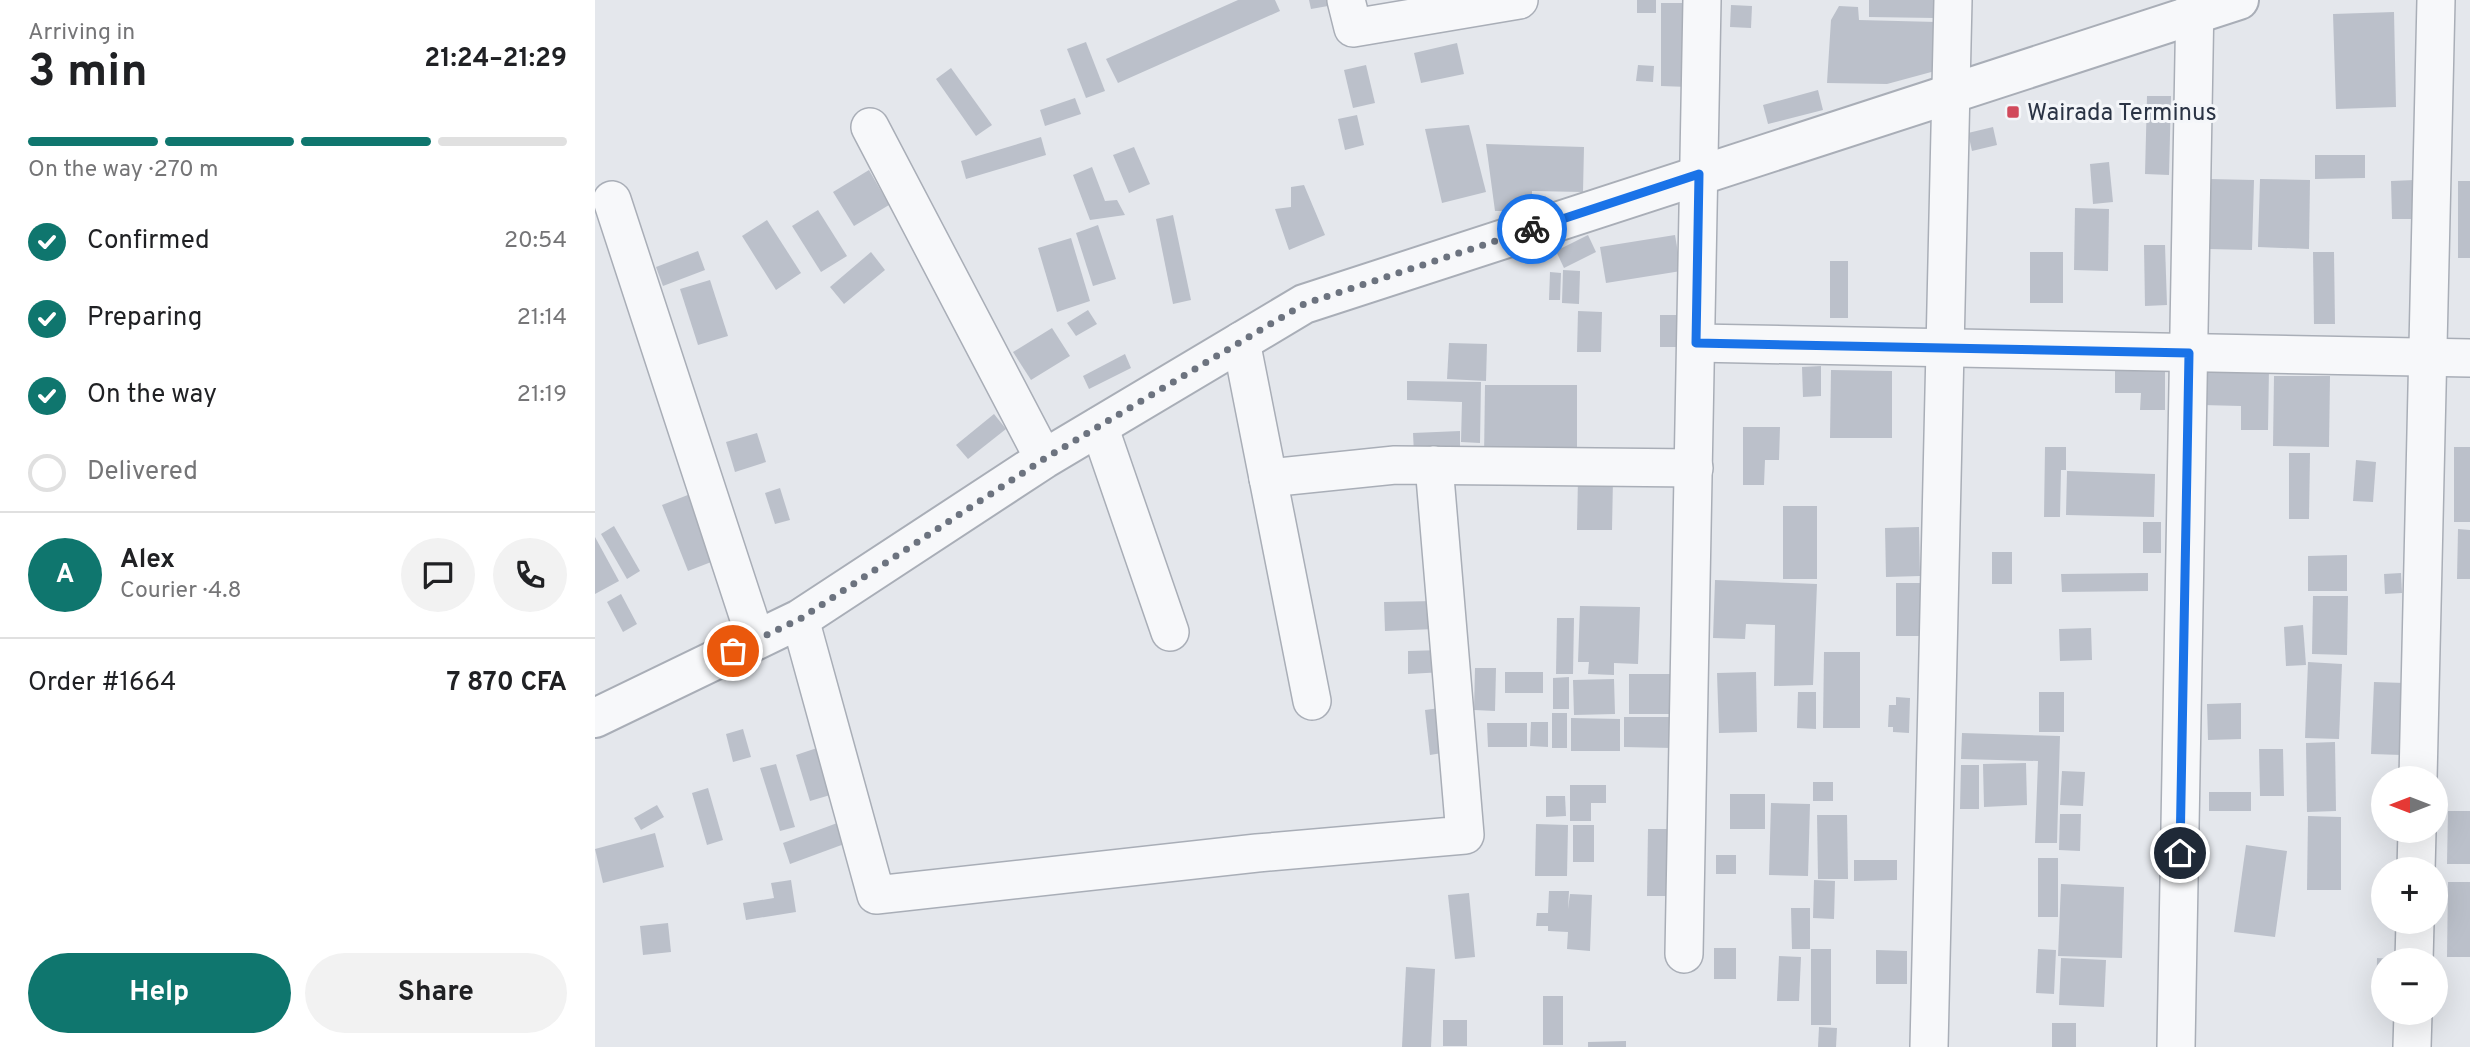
<!DOCTYPE html>
<meta charset="utf-8">
<style>
body{margin:0;font-family:Overpass,sans-serif;background:#f2f2f2;color:#202124;height:100vh;display:flex;flex-direction:column;font-size:26px;white-space:nowrap}
*{box-sizing:border-box;margin:0}
p{font-size:23px;color:#757577}
.icon{flex:none;width:38px;height:38px;fill:none;stroke:currentColor;stroke-width:2;stroke-linecap:round;stroke-linejoin:round}
.map{position:relative;flex:1;overflow:hidden}
.side{display:flex;flex-direction:column;background:#fff;width:595px}
.side>*{flex:none}
.needle{width:46px;rotate:270deg}
.buttons{position:absolute;left:1776px;top:766px;display:grid;gap:14px}
.buttons a{display:grid;place-items:center;width:77px;height:77px;border-radius:50%;background:#fff;box-shadow:0 7px 28px #0002;font-size:35px}
.pin{position:absolute;display:grid;place-items:center;width:60px;height:60px;color:#fff;margin:-30px;border:4px solid #fff;border-radius:50%;box-shadow:0 2px 7px #0007}
.courier{position:absolute;display:grid;place-items:center;width:70px;height:70px;margin:-35px;border:5px solid #1a73e8;border-radius:50%;background:#fff;color:#222;box-shadow:0 2px 9px #0007}
.head em{font-style:normal;font-weight:700}
.head div{display:flex;flex-direction:column-reverse}
.head{display:flex;align-items:center;justify-content:space-between;height:119px;padding:0 28px}
h1{font-size:46px;font-weight:700;line-height:52px}
.bar{display:grid;grid-template-columns:repeat(4,1fr);gap:10px 7px;align-content:center;height:84px;padding:0 28px}
.bar i{height:9px;border-radius:5px;background:#e0e0e0}
.bar .selected{background:#0f766e}
.bar p{grid-column:span 4}
.line{display:flex;align-items:center;gap:18px;padding:0 28px;border-top:2px solid #e0e0e0}
.line div{flex:1}
.round{display:grid;place-items:center;flex:none;width:74px;height:74px;border-radius:37px;background:#f2f2f2}
ol{padding:0 28px;list-style:none}
li{display:flex;align-items:center;gap:21px;height:77px}
li p{margin-inline-start:auto}
li .icon{padding:7px;border-radius:50%;background:#0f766e;color:#fff;stroke-width:4}
li:last-child{color:#757577}
li i{width:38px;height:38px;border:4px solid #e0e0e0;border-radius:50%}
.primary-button{display:flex;gap:14px;margin-top:auto;padding:14px 28px}
.primary-button a{flex:1;height:80px;border-radius:42px;background:#0f766e;color:#fff;font-size:28px;font-weight:700;line-height:80px;text-align:center}
.primary-button a+a{background:#f2f2f2;color:#202124}
main{display:flex;flex:1;min-height:0}
.map>svg:first-child{display:block}
.building{fill:#bbc0ca}
.lines{fill:none;stroke-linecap:round;stroke-linejoin:round}
.minor-casing{stroke:#a9aeb7;stroke-width:40}
.tertiary-casing{stroke:#a9aeb7;stroke-width:42}
.minor{stroke:#f7f8fa;stroke-width:37}
.tertiary{stroke:#f7f8fa;stroke-width:38}
.done{stroke:#6c737f;stroke-width:7;stroke-dasharray:0 12.6}
.route{stroke:#1a73e8;stroke-width:9}
.poi-dot{fill:#d1495b;stroke:#f4f6f9;stroke-width:2.5}
.labels{text-anchor:middle;stroke-width:6;stroke-linejoin:round;paint-order:stroke}
.poi-label{font-size:24px;fill:#2b3445;stroke:#f4f6f9;text-anchor:start}
</style>
<main>
<section class="side">
<div class="head"><div><h1>3 min</h1><p>Arriving in</p></div><em>21:24–21:29</em></div>
<div class="bar"><i class="selected"></i><i class="selected"></i><i class="selected"></i><i></i><p>On the way · 270 m</p></div>
<ol>
<li><svg class="icon" aria-label="check" viewBox="0 0 24 24"><path d="M5 12l5 5 9-10"/></svg>Confirmed<p>20:54</p></li>
<li><svg class="icon" aria-label="check" viewBox="0 0 24 24"><path d="M5 12l5 5 9-10"/></svg>Preparing<p>21:14</p></li>
<li><svg class="icon" aria-label="check" viewBox="0 0 24 24"><path d="M5 12l5 5 9-10"/></svg>On the way<p>21:19</p></li>
<li><i></i>Delivered</li>
</ol>
<div class="line" style="height:126px"><b class="round" style="background:#0f766e;color:#fff">A</b><div><b>Alex</b><p>Courier · 4.8</p></div><a class="round"><svg class="icon" aria-label="chat" viewBox="0 0 24 24"><path d="M4 5h16v11H9l-5 4z"/></svg></a><a class="round"><svg class="icon" aria-label="phone" viewBox="0 0 24 24"><path d="M5 4h4l2 5-3 2q2 4 5 5l2-3 5 2v4C11 20 4 13 5 4z"/></svg></a></div>
<div class="line" style="height:91px"><div>Order #1664</div><b>7 870 CFA</b></div>
<div class="primary-button"><a>Help</a><a>Share</a></div>
</section>
<div class="map">
<svg width="1875" height="1047" viewBox="0 0 1875 1047">
<rect width="100%" height="100%" fill="#e4e7ec"/>
<g class="building">
<path d="M643 0H680L685 11 523 83 511 59Z"/>
<path d="M714 0H732L733 6 716 9Z"/>
<rect x="1042" y="0" width="19" height="13"/>
<path d="M1274 0H1340V18L1274 17Z"/>
<path d="M1066 3H1093V87L1066 86Z"/>
<path d="M1136 5 1157 6 1156 28 1135 27Z"/>
<path d="M1244 6 1263 7 1264 20 1342 22 1340 71 1292 84 1232 83 1236 20Z"/>
<path d="M1799 12 1801 107 1741 109 1738 14Z"/>
<path d="M491 42 510 91 491 98 472 49Z"/>
<path d="M862 43 869 74 826 83 819 53Z"/>
<path d="M771 65 780 103 758 108 749 70Z"/>
<path d="M1043 65 1059 66 1058 82 1041 81Z"/>
<path d="M356 68 397 125 381 136 341 79Z"/>
<path d="M1223 90 1228 110 1173 124 1168 105Z"/>
<path d="M1552 96H1576L1574 175 1550 174Z"/>
<path d="M480 98 486 114 450 126 445 110Z"/>
<path d="M762 115 769 145 750 150 743 119Z"/>
<path d="M874 125 891 192 847 203 830 129Z"/>
<path d="M1398 127 1402 145 1377 151 1373 133Z"/>
<path d="M446 137 451 155 371 179 366 161Z"/>
<path d="M891 144 989 147 988 192 937 191V211H900Z"/>
<path d="M539 147 555 184 534 193 518 155Z"/>
<path d="M1720 155H1770V178L1720 179Z"/>
<path d="M1514 162 1518 202 1498 204 1495 164Z"/>
<path d="M497 167 510 201 522 200 530 215 495 220 478 175Z"/>
<path d="M274 170 294 205 259 226 238 192Z"/>
<path d="M1614 179 1659 180 1657 250 1613 249Z"/>
<path d="M1665 179 1715 180 1714 249 1663 247Z"/>
<path d="M1820 180V219H1797L1796 181Z"/>
<rect x="1863" y="181" width="12" height="77"/>
<path d="M709 185 730 235 694 250 680 209 696 207V187Z"/>
<path d="M1480 208 1514 209 1513 271 1479 270Z"/>
<path d="M223 210 252 256 226 272 197 226Z"/>
<path d="M578 215 596 300 578 304 561 219Z"/>
<path d="M172 220 206 273 181 290 147 236Z"/>
<path d="M503 225 521 279 498 286 481 233Z"/>
<path d="M993 235 1001 252 969 268 961 251Z"/>
<path d="M1080 235 1086 271 1011 283 1005 247Z"/>
<path d="M476 238 495 301 462 312 443 248Z"/>
<path d="M1549 245H1570L1572 305 1550 306Z"/>
<path d="M103 251 110 270 68 286 61 267Z"/>
<path d="M276 252 290 270 249 304 235 287Z"/>
<rect x="1435" y="252" width="33" height="51"/>
<path d="M1718 252H1739L1740 324H1719Z"/>
<rect x="1235" y="261" width="18" height="57"/>
<path d="M968 270 985 271 984 304 967 303Z"/>
<path d="M955 272 966 273 965 300H954Z"/>
<path d="M115 280 133 336 103 345 85 289Z"/>
<path d="M493 310 502 324 481 336 472 323Z"/>
<path d="M983 311 1007 312 1006 352H982Z"/>
<path d="M1065 315H1086L1085 347H1065Z"/>
<path d="M457 328 475 356 436 380 418 352Z"/>
<path d="M854 343 892 344 891 381 852 379Z"/>
<path d="M530 354 536 368 494 389 488 376Z"/>
<path d="M1520 364H1570V410H1545L1546 393H1520Z"/>
<path d="M1226 366V396L1208 397 1207 367Z"/>
<path d="M1608 367 1674 368 1673 430H1646V406L1607 405Z"/>
<path d="M1236 370 1297 371V438H1235Z"/>
<path d="M1679 376H1735L1734 447 1678 446Z"/>
<path d="M812 381 886 382 885 443 866 442 867 402 812 400Z"/>
<path d="M890 385H982V459H889Z"/>
<path d="M399 414 411 429 373 459 361 445Z"/>
<path d="M1148 427H1185L1184 460H1170L1169 485H1148Z"/>
<path d="M865 431V453L819 454 818 433Z"/>
<path d="M162 433 171 462 140 472 131 442Z"/>
<path d="M1450 447H1471V470H1466L1465 517H1449Z"/>
<rect x="1859" y="447" width="16" height="75"/>
<path d="M1694 453H1715L1714 519H1694Z"/>
<path d="M1761 460 1781 462 1778 502 1758 501Z"/>
<path d="M1472 471 1560 474 1559 517 1471 515Z"/>
<path d="M983 477 1018 478 1017 530H982Z"/>
<path d="M185 488 195 520 180 524 170 493Z"/>
<path d="M98 493 124 559 93 571 67 505Z"/>
<rect x="1188" y="506" width="34" height="73"/>
<rect x="1548" y="522" width="18" height="31"/>
<path d="M19 526 45 571 32 579 6 534Z"/>
<path d="M1324 527 1325 576 1291 577 1290 528Z"/>
<path d="M1863 529 1875 530V579H1862Z"/>
<path d="M0 537 24 581 0 594Z"/>
<rect x="1397" y="552" width="20" height="32"/>
<path d="M1752 555V591H1713V556Z"/>
<path d="M1553 573V591L1467 592 1466 574Z"/>
<path d="M1806 573 1807 593 1790 594 1789 574Z"/>
<path d="M1120 580 1222 584 1218 685 1179 686 1180 625 1151 624 1150 639 1118 638Z"/>
<path d="M1301 583H1327L1326 636H1301Z"/>
<path d="M26 594 42 624 28 632 12 602Z"/>
<path d="M1718 596H1753L1752 655 1717 654Z"/>
<path d="M840 601V629L790 631 789 602Z"/>
<path d="M985 606 1045 607 1043 664 1019 663V675L993 674 994 662H983Z"/>
<path d="M962 618H979L978 674H961Z"/>
<path d="M1708 625 1711 665 1691 666 1689 627Z"/>
<path d="M1496 628 1497 660 1465 661 1464 629Z"/>
<path d="M848 650 849 672 813 674V651Z"/>
<path d="M1229 652H1265V728H1228Z"/>
<path d="M1713 662 1747 664 1744 739 1710 738Z"/>
<path d="M880 668H901L900 711 879 710Z"/>
<rect x="910" y="672" width="38" height="21"/>
<path d="M1161 672 1162 732 1124 733 1122 673Z"/>
<rect x="1034" y="674" width="44" height="40"/>
<path d="M974 677V709H958V678Z"/>
<path d="M1019 679 1020 714 979 715 978 680Z"/>
<path d="M1779 682 1810 683 1807 755 1776 754Z"/>
<path d="M1203 692H1221V729L1202 728Z"/>
<rect x="1444" y="692" width="25" height="40"/>
<path d="M1301 697 1315 698 1314 733 1298 732V727H1293L1294 705H1301Z"/>
<path d="M1646 703V739L1613 740 1612 704Z"/>
<path d="M853 707 859 751 835 755 830 710Z"/>
<rect x="957" y="713" width="15" height="35"/>
<path d="M1029 717H1078V748L1029 747Z"/>
<path d="M976 718 1025 719V751H976Z"/>
<path d="M936 722H953V747L935 746Z"/>
<path d="M892 723H932V747H893Z"/>
<path d="M148 729 156 757 138 762 131 734Z"/>
<path d="M1367 733 1465 736 1462 843H1440L1443 761 1366 759Z"/>
<path d="M1740 742 1741 811 1712 812 1711 743Z"/>
<path d="M228 746 242 793 215 801 201 755Z"/>
<path d="M1664 749H1688L1689 796H1665Z"/>
<path d="M1431 763 1432 805 1389 807 1388 764Z"/>
<path d="M181 764 200 827 185 831 165 768Z"/>
<path d="M1366 765H1384V809H1365Z"/>
<path d="M1467 771 1490 772 1488 806 1465 805Z"/>
<rect x="1218" y="782" width="20" height="19"/>
<path d="M975 785H1011V803H996V821H975Z"/>
<path d="M113 788 128 840 112 845 97 793Z"/>
<rect x="1614" y="792" width="42" height="19"/>
<rect x="1135" y="794" width="35" height="35"/>
<path d="M951 796H970L971 816 951 817Z"/>
<path d="M1176 803 1215 804 1213 876 1174 875Z"/>
<path d="M62 805 69 817 46 830 39 818Z"/>
<path d="M1853 811H1875V864H1852Z"/>
<path d="M1465 814H1486L1485 851 1464 850Z"/>
<path d="M1222 815H1252L1253 879H1223Z"/>
<path d="M1713 816 1746 817V890H1712Z"/>
<path d="M245 822 252 843 195 864 188 843Z"/>
<path d="M941 824 973 825 972 876H940Z"/>
<rect x="978" y="825" width="21" height="37"/>
<path d="M1053 829H1077V896H1052Z"/>
<path d="M60 833 69 867 8 883 0 849Z"/>
<path d="M1651 845 1692 851 1680 937 1639 932Z"/>
<rect x="1121" y="855" width="20" height="19"/>
<rect x="1443" y="858" width="20" height="59"/>
<path d="M1259 860H1302V880L1259 881Z"/>
<path d="M196 880 201 912 151 920 148 903 179 898 176 883Z"/>
<path d="M1219 880 1240 881 1239 919 1218 918Z"/>
<path d="M1853 882H1875V957H1852Z"/>
<path d="M1466 884 1529 887 1527 958 1463 956Z"/>
<path d="M954 891H974L973 909 975 894 997 895 995 951 972 949 973 932 953 931V926H941L942 913H953Z"/>
<path d="M874 893 880 957 860 959 853 895Z"/>
<path d="M1196 908H1215V949H1197Z"/>
<path d="M73 923 76 952 48 955 45 926Z"/>
<rect x="1119" y="948" width="22" height="31"/>
<rect x="1216" y="949" width="20" height="76"/>
<path d="M1443 949 1461 950 1459 994 1441 993Z"/>
<path d="M1281 950 1312 951V984H1281Z"/>
<path d="M1184 956 1206 957 1204 1001H1182Z"/>
<path d="M1466 958 1511 960 1509 1007 1464 1005Z"/>
<path d="M1782 958 1796 959V961H1788V1001L1781 1000Z"/>
<path d="M811 967 840 969 836 1047H807Z"/>
<rect x="948" y="996" width="20" height="49"/>
<rect x="848" y="1020" width="24" height="26"/>
<rect x="1457" y="1023" width="24" height="24"/>
<path d="M1224 1027 1242 1028 1241 1047H1223Z"/>
<path d="M1031 1041V1047H993V1042Z"/>
</g>
<g class="lines">
<g class="minor-casing">
<g id="minor">
<path d="M751 0 758 28 924 0"/>
<path d="M275 127 449 459"/>
<path d="M17 200 161 640"/>
<path d="M646 341 717 701"/>
<path d="M1101 343 1875 358"/>
<path d="M504 426 575 632"/>
<path d="M673 478 800 465 1099 468"/>
<path d="M205 619 281 895 662 853 870 835 839 465"/>
<path d="M1823 779 1841 0"/>
<path d="M1821 870 1822 831"/>
<path d="M1089 954 1107 0"/>
<path d="M1819 961 1820 922"/>
<path d="M1334 1047 1358 0"/>
<path d="M1581 1047 1600 0"/>
<path d="M1817 1047 1818 1013"/>
</g>
</g>
<g class="tertiary-casing">
<path id="tertiary" d="M0 718 205 619 449 459 709 304 1644 0"/>
</g>
<use href="#minor" class="minor"/>
<use href="#tertiary" class="tertiary"/>
</g>
<g class="lines">
<path class="done" d="M138 651 205 619 449 459 709 304 937 229"/>
<path class="route" d="M937 229 1104 174 1101 343 1594 353 1585 853"/>
</g>
<rect class="poi-dot" x="1411" y="105" width="14" height="14" rx="3.5"/>
<g class="labels">
<g class="poi-label">
<text x="1432" y="120">Wairada Terminus</text>
</g>
</g>
</svg>
<div class="buttons">
<a><svg class="needle" viewBox="-14 -14 28 28"><path d="M0-13l5 13h-10z" fill="#e53935"/><path d="M0 13l5-13h-10z" fill="#757577"/></svg></a>
<a>+</a>
<a>−</a>
</div>
<div class="pin" style="left:138px;top:651px;background:#ea580c"><svg class="icon" aria-label="bag" viewBox="0 0 24 24"><path d="M5 8h14l-1 12H6zM9 8a3 3 0 0 1 6 0"/></svg></div>
<div class="pin" style="left:1585px;top:853px;background:#1f2937"><svg class="icon" aria-label="home" viewBox="0 0 24 24"><path d="M3 11l9-7 9 7M6 9v11h12V9"/></svg></div>
<div class="courier" style="left:937px;top:229px"><svg class="icon" aria-label="bike" viewBox="0 0 24 24"><circle cx="6" cy="16" r="4"/><circle cx="18" cy="16" r="4"/><path d="M6 16l4-8h5l3 8M10 8l3 8H6M13 5h3"/></svg></div>
</div>
</main>
